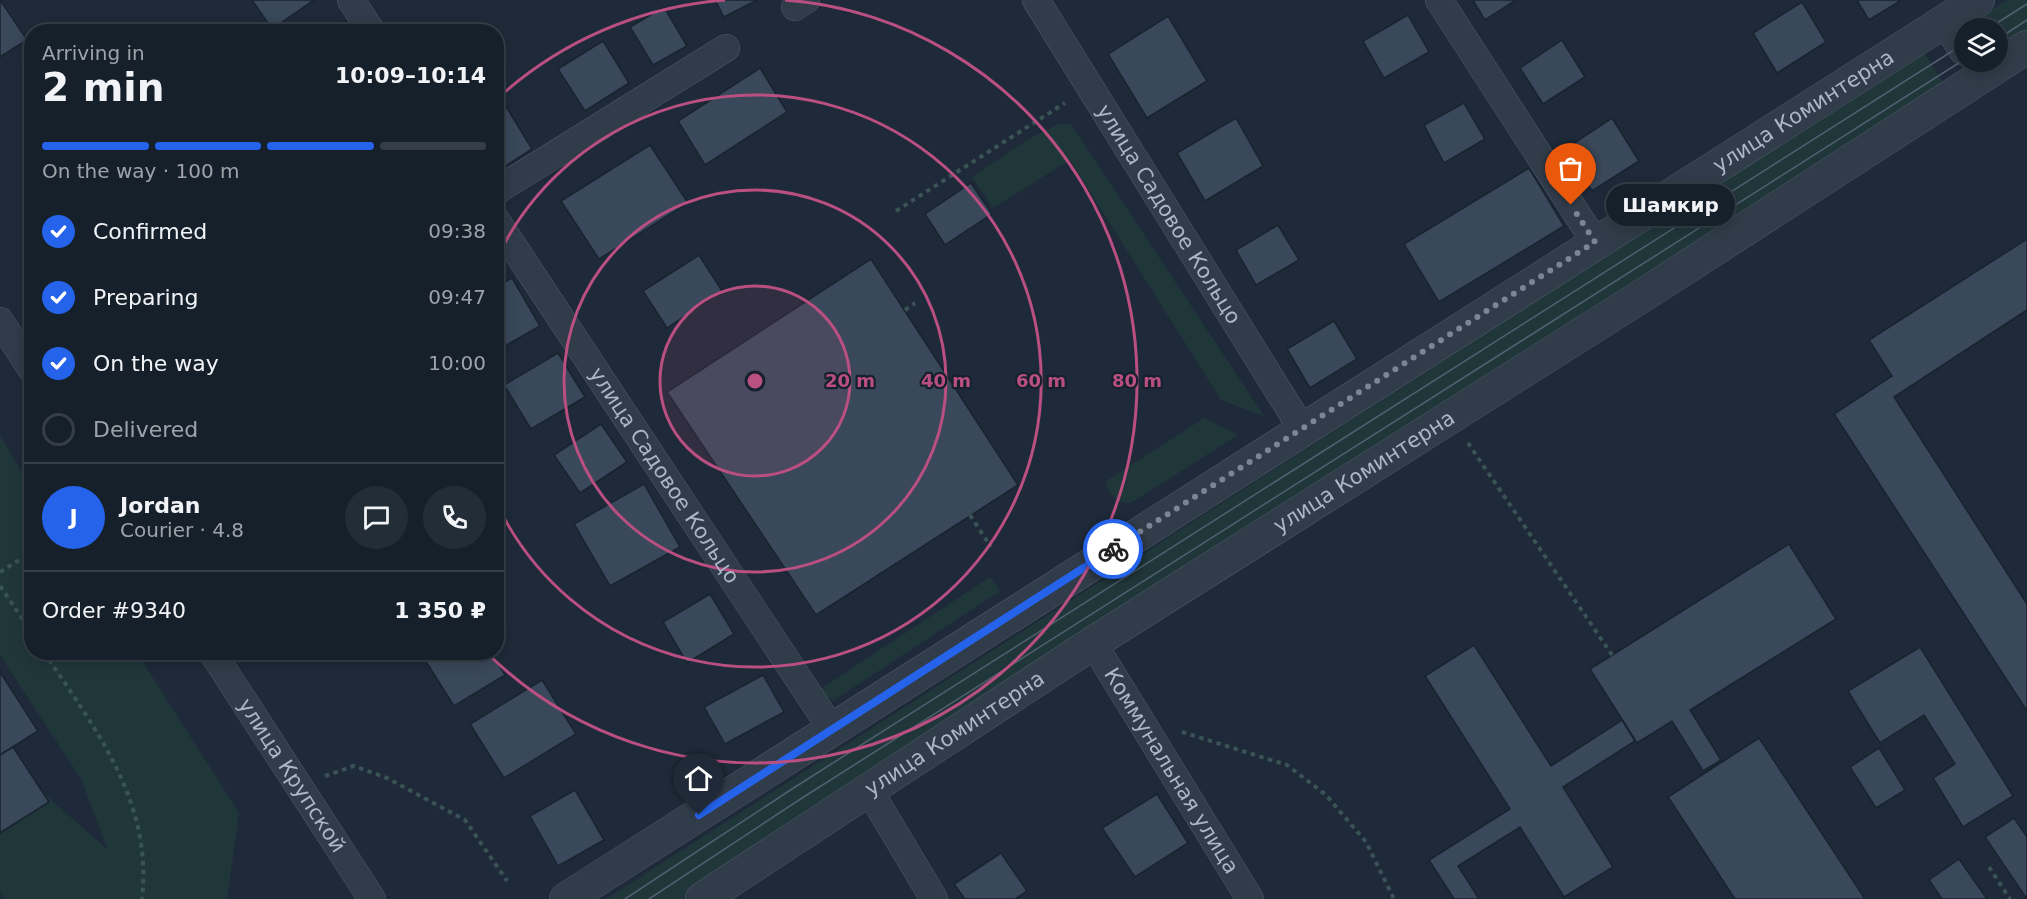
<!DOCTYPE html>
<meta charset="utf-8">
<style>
body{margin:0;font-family:"DejaVu Sans",sans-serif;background:#232d37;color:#f1f3f6;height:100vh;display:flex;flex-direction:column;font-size:22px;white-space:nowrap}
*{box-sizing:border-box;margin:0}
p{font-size:20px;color:#9ea3a9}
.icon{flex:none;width:33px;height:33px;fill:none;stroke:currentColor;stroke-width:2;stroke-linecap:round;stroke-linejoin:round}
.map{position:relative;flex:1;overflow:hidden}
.sheet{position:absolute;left:24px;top:24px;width:480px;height:636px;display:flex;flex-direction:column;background:#16202b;border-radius:24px;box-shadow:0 3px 15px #0003,0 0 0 2px #353e47}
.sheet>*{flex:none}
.controls{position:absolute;left:1954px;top:18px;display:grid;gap:12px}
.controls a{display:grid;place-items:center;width:54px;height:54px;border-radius:50%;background:#16202b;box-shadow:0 3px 15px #0003,0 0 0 2px #353e47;font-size:30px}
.pin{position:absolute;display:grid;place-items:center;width:51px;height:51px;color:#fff;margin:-62px -26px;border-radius:50% 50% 50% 0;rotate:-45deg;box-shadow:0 0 6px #0007}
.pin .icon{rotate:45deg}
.courier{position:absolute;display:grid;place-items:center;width:60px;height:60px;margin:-30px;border:4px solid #2563eb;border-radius:50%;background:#fff;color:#222;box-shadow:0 2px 8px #0007}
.bubble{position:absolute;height:42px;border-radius:21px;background:#16202b;box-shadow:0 3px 15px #0003,0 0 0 2px #353e47;font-size:20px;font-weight:700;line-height:42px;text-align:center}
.head em{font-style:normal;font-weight:700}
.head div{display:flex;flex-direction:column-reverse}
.head{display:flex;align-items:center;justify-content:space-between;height:102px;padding:0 18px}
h1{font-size:39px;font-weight:700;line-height:45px}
.bar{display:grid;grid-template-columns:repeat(4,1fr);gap:9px 6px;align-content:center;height:72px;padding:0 18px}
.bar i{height:8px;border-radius:4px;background:#353e47}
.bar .current{background:#2563eb}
.bar p{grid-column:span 4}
.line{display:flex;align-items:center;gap:15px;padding:0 18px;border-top:2px solid #353e47}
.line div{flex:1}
.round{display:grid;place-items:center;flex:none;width:63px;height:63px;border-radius:32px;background:#232d37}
ol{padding:0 18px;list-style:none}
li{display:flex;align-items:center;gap:18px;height:66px}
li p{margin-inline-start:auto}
li .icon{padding:6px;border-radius:50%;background:#2563eb;color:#fff;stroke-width:4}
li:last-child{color:#9ea3a9}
li i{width:33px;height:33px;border:3px solid #353e47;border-radius:50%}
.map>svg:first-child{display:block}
.green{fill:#20373a}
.building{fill:#39485a;stroke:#192330;stroke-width:1.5}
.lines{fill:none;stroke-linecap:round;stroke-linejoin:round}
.minor-casing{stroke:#4f5968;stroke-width:28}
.tertiary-casing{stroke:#4f5968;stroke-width:34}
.path{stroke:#3a5355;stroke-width:4;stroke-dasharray:4.5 4.5;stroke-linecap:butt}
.minor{stroke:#313c4a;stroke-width:27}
.tertiary{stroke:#313c4a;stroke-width:33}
.tram{stroke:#535f71;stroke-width:1.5}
.done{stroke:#7a8595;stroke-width:6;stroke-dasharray:0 10.8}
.route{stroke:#2563eb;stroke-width:8}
.ring{fill:none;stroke:#ba4f81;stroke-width:3}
.labels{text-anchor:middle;stroke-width:4.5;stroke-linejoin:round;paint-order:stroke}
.street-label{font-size:21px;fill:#abb6c7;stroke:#17212e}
.centre{fill:#ba4f81;stroke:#17212e;stroke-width:3}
.ring-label{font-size:18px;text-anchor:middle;font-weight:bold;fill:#ba4f81;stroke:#17212e;stroke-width:4.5;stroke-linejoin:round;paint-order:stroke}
</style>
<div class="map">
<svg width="2027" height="899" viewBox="0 0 2027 899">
<rect width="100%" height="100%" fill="#1e2a39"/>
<g class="green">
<path d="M2007 0H2027V30L1999 49 1998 28H1986L1979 18Z"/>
<path d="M1924 52 1943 83 683 899H606Z"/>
<path d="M1059 124H1071L1264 416 1221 400 1070 160 993 208 972 177 1027 140Z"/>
<path d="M1204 418 1238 435 1131 503C1116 504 1110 494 1105 482Z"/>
<path d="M0 436 31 486 32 652 137 653 239 813 227 899H4L0 892V826L17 770 108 850 81 779 0 655Z"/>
<path d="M990 577 1000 591 833 701 819 690Z"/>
</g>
<g class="building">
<path d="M0 0 27 40 0 57Z"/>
<path d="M252 0H314L272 29Z"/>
<path d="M715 0H757L724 17Z"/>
<path d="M1473 0H1516L1485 20Z"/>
<path d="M1857 0H1899L1900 1 1869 20Z"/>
<path d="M1802 2 1826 42 1777 73 1753 33Z"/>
<path d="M664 7 687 46 653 65 630 27Z"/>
<path d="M1408 15 1429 52 1384 78 1363 41Z"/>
<path d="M1168 16 1207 81 1147 118 1108 54Z"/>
<path d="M346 21 353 32H329Z"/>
<path d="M1562 40 1585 77 1543 104 1520 68Z"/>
<path d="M603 41 629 83 585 111 558 69Z"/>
<path d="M760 68 787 112 705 165 678 121Z"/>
<path d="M502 100 532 149 496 172V103Z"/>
<path d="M1464 103 1485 139 1444 163 1424 125Z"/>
<path d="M1236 118 1263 166 1205 201 1177 153Z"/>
<path d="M1612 118 1639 161 1592 191 1565 149Z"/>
<path d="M650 145 688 203 599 259 561 201Z"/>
<path d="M1529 168 1564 226 1439 302 1404 244Z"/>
<path d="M971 183 992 214 945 245 925 214Z"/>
<path d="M1278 225 1299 260 1256 285 1236 250Z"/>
<path d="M2027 239V310L1894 397 2027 604V711L1834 414 1892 376 1869 340Z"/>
<path d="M699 255 722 291 667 328 643 291Z"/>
<path d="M871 259 1018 485 816 615 667 392Z"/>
<path d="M512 278 540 326 496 351V287Z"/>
<path d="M1334 321 1357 359 1310 388 1287 349Z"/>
<path d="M558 353 585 397 531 429 504 385Z"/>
<path d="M601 424 627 462 580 493 554 455Z"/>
<path d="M644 484 680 547 610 586 574 524Z"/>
<path d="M1789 544 1836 619 1690 710 1721 760 1703 771 1672 721 1637 743 1590 669Z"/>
<path d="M710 594 734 634 687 663 663 622Z"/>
<path d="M1474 645 1551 766 1622 720 1635 741 1563 787 1613 867 1564 897 1520 827 1458 866 1479 899H1454L1429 860 1510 809 1425 676Z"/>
<path d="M1920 647 2013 796 1963 827 1933 778 1955 764 1924 715 1880 743 1848 691Z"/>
<path d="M420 652H491L505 675 454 706Z"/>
<path d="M0 672 38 731 0 755Z"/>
<path d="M763 675 784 712 725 744 704 707Z"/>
<path d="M542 680 576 734 504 778 470 724Z"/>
<path d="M1759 738 1865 899H1735L1668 797Z"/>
<path d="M13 747 49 802 0 833V755Z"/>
<path d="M1879 748 1905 790 1876 808 1850 767Z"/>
<path d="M575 790 604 840 558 866 530 816Z"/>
<path d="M1157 794 1188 843 1135 877 1102 828Z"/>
<path d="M2014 818 2027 837V899L1985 837Z"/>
<path d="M1001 853 1027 891 1015 899H965L954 884Z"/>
<path d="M1959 859 1987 899H1942L1929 880Z"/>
</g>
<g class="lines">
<g class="minor-casing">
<g id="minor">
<path d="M351 0 372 32"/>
<path id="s1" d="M1036 0 1302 429"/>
<path d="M1439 0 1595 242"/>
<path d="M795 7 806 0"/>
<path d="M496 191 726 48"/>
<path id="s2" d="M496 220 833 731"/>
<path d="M0 321 32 370"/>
<path id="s3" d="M1093 643 1250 899"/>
<path id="s4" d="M212 652 372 899"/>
<path d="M869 790 934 899"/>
</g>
</g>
<g class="tertiary-casing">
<g id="tertiary">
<path d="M1947 21 1965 49"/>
<path id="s5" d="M566 899 1978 0"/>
<path id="s6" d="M702 899 1093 643 1645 294 2027 47"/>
</g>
</g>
<g class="path">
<path d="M896 211 1065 103"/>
<path d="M905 310 915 303"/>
<path d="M1468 443 1612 655"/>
<path d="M970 515 991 547"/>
<path d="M0 572 32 552"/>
<path d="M0 586 32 633"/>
<path d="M44 652C95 729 153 801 142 899"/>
<path d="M1182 732 1287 765 1326 795 1366 842 1394 899"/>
<path d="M325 776 354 766 387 778 465 820 507 881"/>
<path d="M1989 867 2010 899"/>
</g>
<use href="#minor" class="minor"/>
<use href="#tertiary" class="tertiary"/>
<g class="tram">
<path d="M1989 28 2027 4"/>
<path d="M1998 39 2027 20"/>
<path d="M625 899 792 789 1965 43"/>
<path d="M649 899 799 800 1965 59"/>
</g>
</g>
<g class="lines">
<path class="done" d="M1113 549 1595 242 1571 205"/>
<path class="route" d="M699 815 1113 549"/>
</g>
<circle cx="755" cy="381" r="95" fill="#ba4f81" fill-opacity=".12"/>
<g class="ring">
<circle cx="755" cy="381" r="95"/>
<circle cx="755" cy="381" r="191"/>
<path d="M497 258A286 286 0 1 1 497 504"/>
<path d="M497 99A382 382 0 0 1 725 0M785 0A382 382 0 1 1 487 653"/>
</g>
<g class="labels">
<g class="street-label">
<text dy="7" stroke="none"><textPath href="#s5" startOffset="1467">улица Коминтерна</textPath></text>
<text dy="7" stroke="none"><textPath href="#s1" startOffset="252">улица Садовое Кольцо</textPath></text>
<text dy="7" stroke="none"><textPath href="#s6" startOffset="788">улица Коминтерна</textPath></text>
<text dy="7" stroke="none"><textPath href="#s2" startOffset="306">улица Садовое Кольцо</textPath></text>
<text dy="7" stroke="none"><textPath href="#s6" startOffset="302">улица Коминтерна</textPath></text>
<text dy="7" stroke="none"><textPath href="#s3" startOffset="150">Коммунальная улица</textPath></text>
<text dy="7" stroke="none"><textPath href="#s4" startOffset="147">улица Крупской</textPath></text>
</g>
</g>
<circle cx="755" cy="381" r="9" class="centre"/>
<g class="ring-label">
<text x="850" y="387">20 m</text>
<text x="946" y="387">40 m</text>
<text x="1041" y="387">60 m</text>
<text x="1137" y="387">80 m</text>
</g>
</svg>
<div class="controls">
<a><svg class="icon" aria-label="layers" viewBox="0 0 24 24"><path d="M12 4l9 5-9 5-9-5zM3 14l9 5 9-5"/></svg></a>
</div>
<div class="pin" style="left:1571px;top:205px;background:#ea580c"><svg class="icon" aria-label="bag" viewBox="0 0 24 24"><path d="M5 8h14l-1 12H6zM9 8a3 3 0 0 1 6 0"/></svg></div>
<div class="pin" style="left:699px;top:815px;background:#1f2937"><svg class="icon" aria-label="home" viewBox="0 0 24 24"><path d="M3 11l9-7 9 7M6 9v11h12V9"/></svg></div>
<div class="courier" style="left:1113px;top:549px"><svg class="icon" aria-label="bike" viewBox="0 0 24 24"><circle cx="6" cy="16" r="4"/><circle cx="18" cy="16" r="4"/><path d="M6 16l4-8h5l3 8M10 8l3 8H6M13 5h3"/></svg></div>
<div class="bubble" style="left:1606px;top:184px;width:129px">Шамкир</div>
<section class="sheet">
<div class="head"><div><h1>2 min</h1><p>Arriving in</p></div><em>10:09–10:14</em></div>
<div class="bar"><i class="current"></i><i class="current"></i><i class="current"></i><i></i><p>On the way · 100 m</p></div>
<ol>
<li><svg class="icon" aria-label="check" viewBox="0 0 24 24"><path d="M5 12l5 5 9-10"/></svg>Confirmed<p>09:38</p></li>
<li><svg class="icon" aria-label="check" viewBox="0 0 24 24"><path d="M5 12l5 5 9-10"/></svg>Preparing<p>09:47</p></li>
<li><svg class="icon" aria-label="check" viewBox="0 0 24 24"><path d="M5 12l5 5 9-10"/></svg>On the way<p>10:00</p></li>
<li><i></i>Delivered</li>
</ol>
<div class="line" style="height:108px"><b class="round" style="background:#2563eb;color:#fff">J</b><div><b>Jordan</b><p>Courier · 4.8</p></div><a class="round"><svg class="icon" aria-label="chat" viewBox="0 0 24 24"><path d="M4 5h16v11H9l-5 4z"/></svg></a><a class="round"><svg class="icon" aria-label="phone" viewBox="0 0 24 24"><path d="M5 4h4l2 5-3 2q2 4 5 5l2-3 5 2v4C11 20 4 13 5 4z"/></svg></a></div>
<div class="line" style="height:78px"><div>Order #9340</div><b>1 350 ₽</b></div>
</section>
</div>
